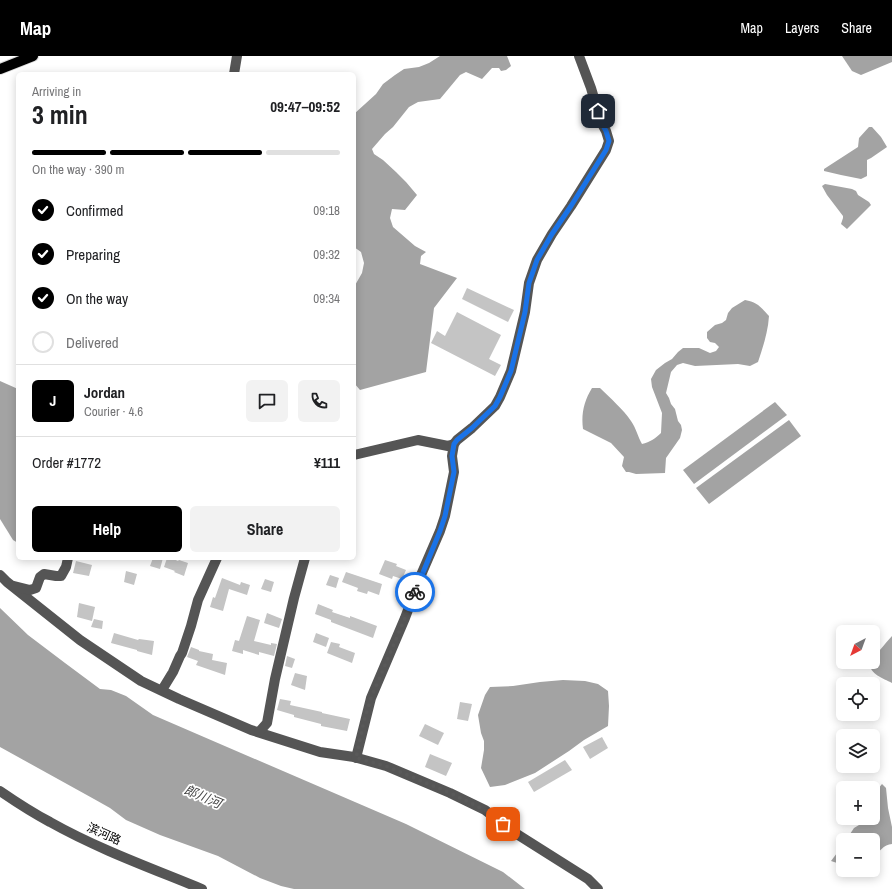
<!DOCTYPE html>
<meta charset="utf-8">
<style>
body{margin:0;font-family:"Archivo Narrow","Noto Sans SC",sans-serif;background:#f2f2f2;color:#202124;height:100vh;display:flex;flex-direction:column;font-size:15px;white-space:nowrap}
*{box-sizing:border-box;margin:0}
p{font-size:13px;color:#757577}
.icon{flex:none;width:22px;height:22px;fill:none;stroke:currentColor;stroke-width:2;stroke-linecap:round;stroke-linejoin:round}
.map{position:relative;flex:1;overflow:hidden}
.drawer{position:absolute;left:16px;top:16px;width:340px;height:488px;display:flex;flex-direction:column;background:#fff;border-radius:6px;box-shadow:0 2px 10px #0003}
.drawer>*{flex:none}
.needle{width:26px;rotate:221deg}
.fabs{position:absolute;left:836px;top:569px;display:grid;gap:8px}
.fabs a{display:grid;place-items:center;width:44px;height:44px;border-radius:6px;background:#fff;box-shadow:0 2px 10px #0003;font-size:20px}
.pin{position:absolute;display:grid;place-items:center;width:34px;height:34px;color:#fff;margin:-17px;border-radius:8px;box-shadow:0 2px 6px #0006}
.courier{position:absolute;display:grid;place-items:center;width:40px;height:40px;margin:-20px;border:3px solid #1a73e8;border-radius:50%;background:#fff;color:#222;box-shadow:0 1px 5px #0007}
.overview em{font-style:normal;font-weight:700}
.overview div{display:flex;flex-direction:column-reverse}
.overview{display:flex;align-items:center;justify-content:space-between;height:68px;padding:0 16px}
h1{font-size:26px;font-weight:700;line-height:30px}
.bar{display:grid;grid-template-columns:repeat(4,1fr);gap:6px 4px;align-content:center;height:48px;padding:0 16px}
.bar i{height:5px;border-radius:3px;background:#e0e0e0}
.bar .on{background:#000}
.bar p{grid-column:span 4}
.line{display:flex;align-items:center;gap:10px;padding:0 16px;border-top:1px solid #e0e0e0}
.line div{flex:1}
.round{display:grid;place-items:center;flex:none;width:42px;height:42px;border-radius:6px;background:#f2f2f2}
ol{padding:0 16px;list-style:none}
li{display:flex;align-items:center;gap:12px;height:44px}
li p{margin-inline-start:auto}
li .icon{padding:4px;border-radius:50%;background:#000;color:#fff;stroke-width:4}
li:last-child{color:#757577}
li i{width:22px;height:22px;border:2px solid #e0e0e0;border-radius:50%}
.action{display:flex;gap:8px;margin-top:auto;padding:8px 16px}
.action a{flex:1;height:46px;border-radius:6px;background:#000;color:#fff;font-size:16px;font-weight:700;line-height:46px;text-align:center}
.action a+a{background:#f2f2f2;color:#202124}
header{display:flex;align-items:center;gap:24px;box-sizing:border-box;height:56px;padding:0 20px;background:#000;color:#fff}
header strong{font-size:19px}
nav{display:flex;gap:22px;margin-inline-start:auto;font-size:14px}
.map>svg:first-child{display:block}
.water{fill:#a3a3a3}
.building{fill:#c4c4c4}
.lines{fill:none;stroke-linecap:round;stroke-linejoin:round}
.major-casing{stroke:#dbdbdb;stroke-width:12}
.minor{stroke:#555;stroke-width:10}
.major{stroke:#000;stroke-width:10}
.done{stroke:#595959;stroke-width:4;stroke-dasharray:0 7.2}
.route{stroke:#1a73e8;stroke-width:5}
.labels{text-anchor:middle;stroke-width:3.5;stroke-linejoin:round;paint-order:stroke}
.street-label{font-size:12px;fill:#000;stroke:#fff}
.water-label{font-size:13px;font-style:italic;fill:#444;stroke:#fff}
</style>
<header>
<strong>Map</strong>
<nav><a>Map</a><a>Layers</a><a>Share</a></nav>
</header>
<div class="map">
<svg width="892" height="833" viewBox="0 0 892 833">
<rect width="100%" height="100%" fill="#fff"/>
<g class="water">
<path d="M440 0H507L511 10 506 14 501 15 499 12H492L482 23 466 16 460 19 440 43 418 46 409 51 393 71 385 78 372 93 374 98 383 104 396 116 406 126 417 139 405 154 392 153 390 162 393 171 415 190 426 196 421 200 420 208 457 222 434 252 426 316 360 334 354 327V231L362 217 364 207 361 196 354 191V58L376 38 383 28 395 19 404 13 419 11 429 7Z"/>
<path d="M842 0H892V6L861 19 852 15Z"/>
<path d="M869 71H872L881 81 887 91 871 102 867 104V120L861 123 841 119 824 115V113L858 91 859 82Z"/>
<path d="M825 128 852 133 856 135 858 139 869 146 871 149 847 173 841 168 843 162V160L827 139 822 130Z"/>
<path d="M745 244C757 246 761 251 769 260 768 276 763 291 758 306L750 310 738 308 695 310 683 307 677 309 671 316 666 337 669 342 671 348 675 353 678 365 681 369 682 374 680 382 666 402 665 417 636 418 629 416H626L622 410 624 401 611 387 583 373C581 358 584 345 592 332H600C611 343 623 353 631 365 636 372 638 381 642 388 650 386 656 382 661 377L662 357 652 331 651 323 656 314 665 307 672 303 678 296 683 292H699L710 297 716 295 719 291 715 287 710 286 707 282V276L715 269 722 267 726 264 728 257 732 252Z"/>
<path d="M0 325 18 333V487L13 484 0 463Z"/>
<path d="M775 346 787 359 694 428 683 414Z"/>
<path d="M789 364 801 380 709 448 696 432Z"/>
<path d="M0 552 28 579 65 607 100 633 111 634 126 640 153 659 406 768 503 816 525 833H294L281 830 260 822 218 800 160 779 126 764 110 752 94 743 0 691Z"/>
<path d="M892 580V627C883 622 870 619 869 606H873V601C880 595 885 587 892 580Z"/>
<path d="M563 624 585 625 598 628 608 635 609 650 608 670 584 684 569 695 535 717 505 729 490 731 481 712 484 694V685L481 677 478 659 485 639 490 631 513 630 540 626Z"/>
<path d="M882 728 886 732 888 752 892 771V788C884 788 878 797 873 802V784H846L854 772 859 769 864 762H873V739Z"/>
<path d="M843 789V809L831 805Z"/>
</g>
<g class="building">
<path d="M467 232 514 254 508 266 462 243Z"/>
<path d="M457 256 501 279 489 303 501 309 495 320 431 287 437 275 445 280Z"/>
<path d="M153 502H163L160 513 150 510Z"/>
<path d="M167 502H171L178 505 179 504 188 507 184 520 174 516 175 515 164 511Z"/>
<path d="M385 504 397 508 396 510 406 514 402 523 393 520 392 523 379 518Z"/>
<path d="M76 505 92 509 89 520 73 517Z"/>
<path d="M126 515 137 518 134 529 124 526Z"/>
<path d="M346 516 382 528 379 539 368 535 367 538 357 535 358 532 342 526Z"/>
<path d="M330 519 339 522 336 532 326 529Z"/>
<path d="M222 522 240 529 241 526 250 529 247 539 229 533 223 555 210 551 213 541 215 542Z"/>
<path d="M265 523 274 526 271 536 261 533Z"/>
<path d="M79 547 95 551 92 565 77 561Z"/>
<path d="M318 548 333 554 332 556 350 562V560L377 570 373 582 331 566V564L315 558Z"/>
<path d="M267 557 282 563 279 572 264 567Z"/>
<path d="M247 560 260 564 254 585 271 589V587L277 588 274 600 259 596V599L243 594V598L232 595 235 584 239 585Z"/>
<path d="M94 563 103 565 102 573 91 571Z"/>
<path d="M114 577 138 584 139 583 154 585 152 599 137 595V594L111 587Z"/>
<path d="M316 577 329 582 326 591 313 586Z"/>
<path d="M331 586 340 588 339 591 355 597 352 607 327 597Z"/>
<path d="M191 591 199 594V595L213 598 212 604 227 607 225 619 196 609 198 605 187 601Z"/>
<path d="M287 600 295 603 292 612 285 610Z"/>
<path d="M295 617 307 620 305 634 291 629Z"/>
<path d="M280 643 291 645 290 649 322 656V657L350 663 347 675 321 670V668L294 661V659L277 654Z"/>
<path d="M460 646 472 648 468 665 457 663Z"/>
<path d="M425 668 444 677 438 689 419 680Z"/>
<path d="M602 681 608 692 590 703 583 691Z"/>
<path d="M430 698 452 707 446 720 425 711Z"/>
<path d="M565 704 572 714 534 736 528 726Z"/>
</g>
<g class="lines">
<g class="major-casing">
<path id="major" d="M0 13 33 0"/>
</g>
<g class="minor">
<path d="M234 18 237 0"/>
<path d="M354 399 418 384 448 390 454 388"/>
<path d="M0 519 7 526 80 584 141 625 179 643 251 674 320 696 354 701 386 710 450 737 485 754 512 775 588 823 598 833"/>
<path d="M14 530 30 534 36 532 40 521 44 518 56 520H61L66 511 68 502"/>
<path d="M162 634 173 616 180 600 182 597 191 570 198 544 217 502"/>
<path d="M259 676 267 667 275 623 294 542 305 502"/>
<path d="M356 702 371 642 405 562 421 519 440 475 445 460 454 416 452 400 454 388 457 384 472 372 495 350 500 341 511 315 525 256 529 227 537 204 552 178 571 150 606 94 609 85 606 75 601 66 591 32 579 0"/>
<path d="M0 735C16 746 33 757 50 766 98 793 151 812 202 833"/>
</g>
<use href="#major" class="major"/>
</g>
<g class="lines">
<path class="done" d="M415 536 405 562 371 642 364 665 356 702 386 710 450 737 485 754 503 768"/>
<path class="route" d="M415 536 440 475 445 460 454 416 452 400 454 388 457 384 472 372 495 350 500 341 511 315 525 256 529 227 537 204 552 178 571 150 606 94 609 85 606 75 601 66 598 55"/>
</g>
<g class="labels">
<g class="street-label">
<text transform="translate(104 778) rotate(24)" y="4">滨河路</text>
</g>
<g class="water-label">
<text transform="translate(203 740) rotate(23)" y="5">郎川河</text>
</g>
</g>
</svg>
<div class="fabs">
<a><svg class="needle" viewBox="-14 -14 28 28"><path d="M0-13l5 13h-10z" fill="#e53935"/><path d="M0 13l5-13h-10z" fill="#757577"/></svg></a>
<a><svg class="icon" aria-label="locate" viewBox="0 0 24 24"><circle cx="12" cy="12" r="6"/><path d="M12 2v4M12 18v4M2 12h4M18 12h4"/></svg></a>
<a><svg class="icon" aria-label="layers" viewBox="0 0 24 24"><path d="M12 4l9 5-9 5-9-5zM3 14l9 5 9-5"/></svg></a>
<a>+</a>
<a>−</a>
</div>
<div class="pin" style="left:503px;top:768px;background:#ea580c"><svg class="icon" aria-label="bag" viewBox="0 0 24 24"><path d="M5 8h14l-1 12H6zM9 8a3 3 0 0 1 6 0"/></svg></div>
<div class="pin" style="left:598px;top:55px;background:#1f2937"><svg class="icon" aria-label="home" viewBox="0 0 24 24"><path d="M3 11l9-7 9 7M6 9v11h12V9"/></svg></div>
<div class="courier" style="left:415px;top:536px"><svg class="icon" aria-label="bike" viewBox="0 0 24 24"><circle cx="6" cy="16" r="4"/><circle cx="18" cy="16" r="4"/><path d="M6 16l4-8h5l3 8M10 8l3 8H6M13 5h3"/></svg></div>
<section class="drawer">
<div class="overview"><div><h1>3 min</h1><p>Arriving in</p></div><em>09:47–09:52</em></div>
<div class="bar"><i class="on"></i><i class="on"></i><i class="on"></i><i></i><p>On the way · 390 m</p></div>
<ol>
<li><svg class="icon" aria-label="check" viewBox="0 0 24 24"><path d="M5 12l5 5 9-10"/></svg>Confirmed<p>09:18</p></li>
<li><svg class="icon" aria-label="check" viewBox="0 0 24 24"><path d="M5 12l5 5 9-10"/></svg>Preparing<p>09:32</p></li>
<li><svg class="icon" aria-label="check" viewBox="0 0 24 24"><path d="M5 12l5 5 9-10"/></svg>On the way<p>09:34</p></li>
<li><i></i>Delivered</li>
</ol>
<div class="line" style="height:72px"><b class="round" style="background:#000;color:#fff">J</b><div><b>Jordan</b><p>Courier · 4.6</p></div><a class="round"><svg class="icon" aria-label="chat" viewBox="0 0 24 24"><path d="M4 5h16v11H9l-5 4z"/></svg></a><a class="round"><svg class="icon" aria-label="phone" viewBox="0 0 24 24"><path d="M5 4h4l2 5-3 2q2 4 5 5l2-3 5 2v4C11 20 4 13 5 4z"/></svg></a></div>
<div class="line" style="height:52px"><div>Order #1772</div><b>¥111</b></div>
<div class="action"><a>Help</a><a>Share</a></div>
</section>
</div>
